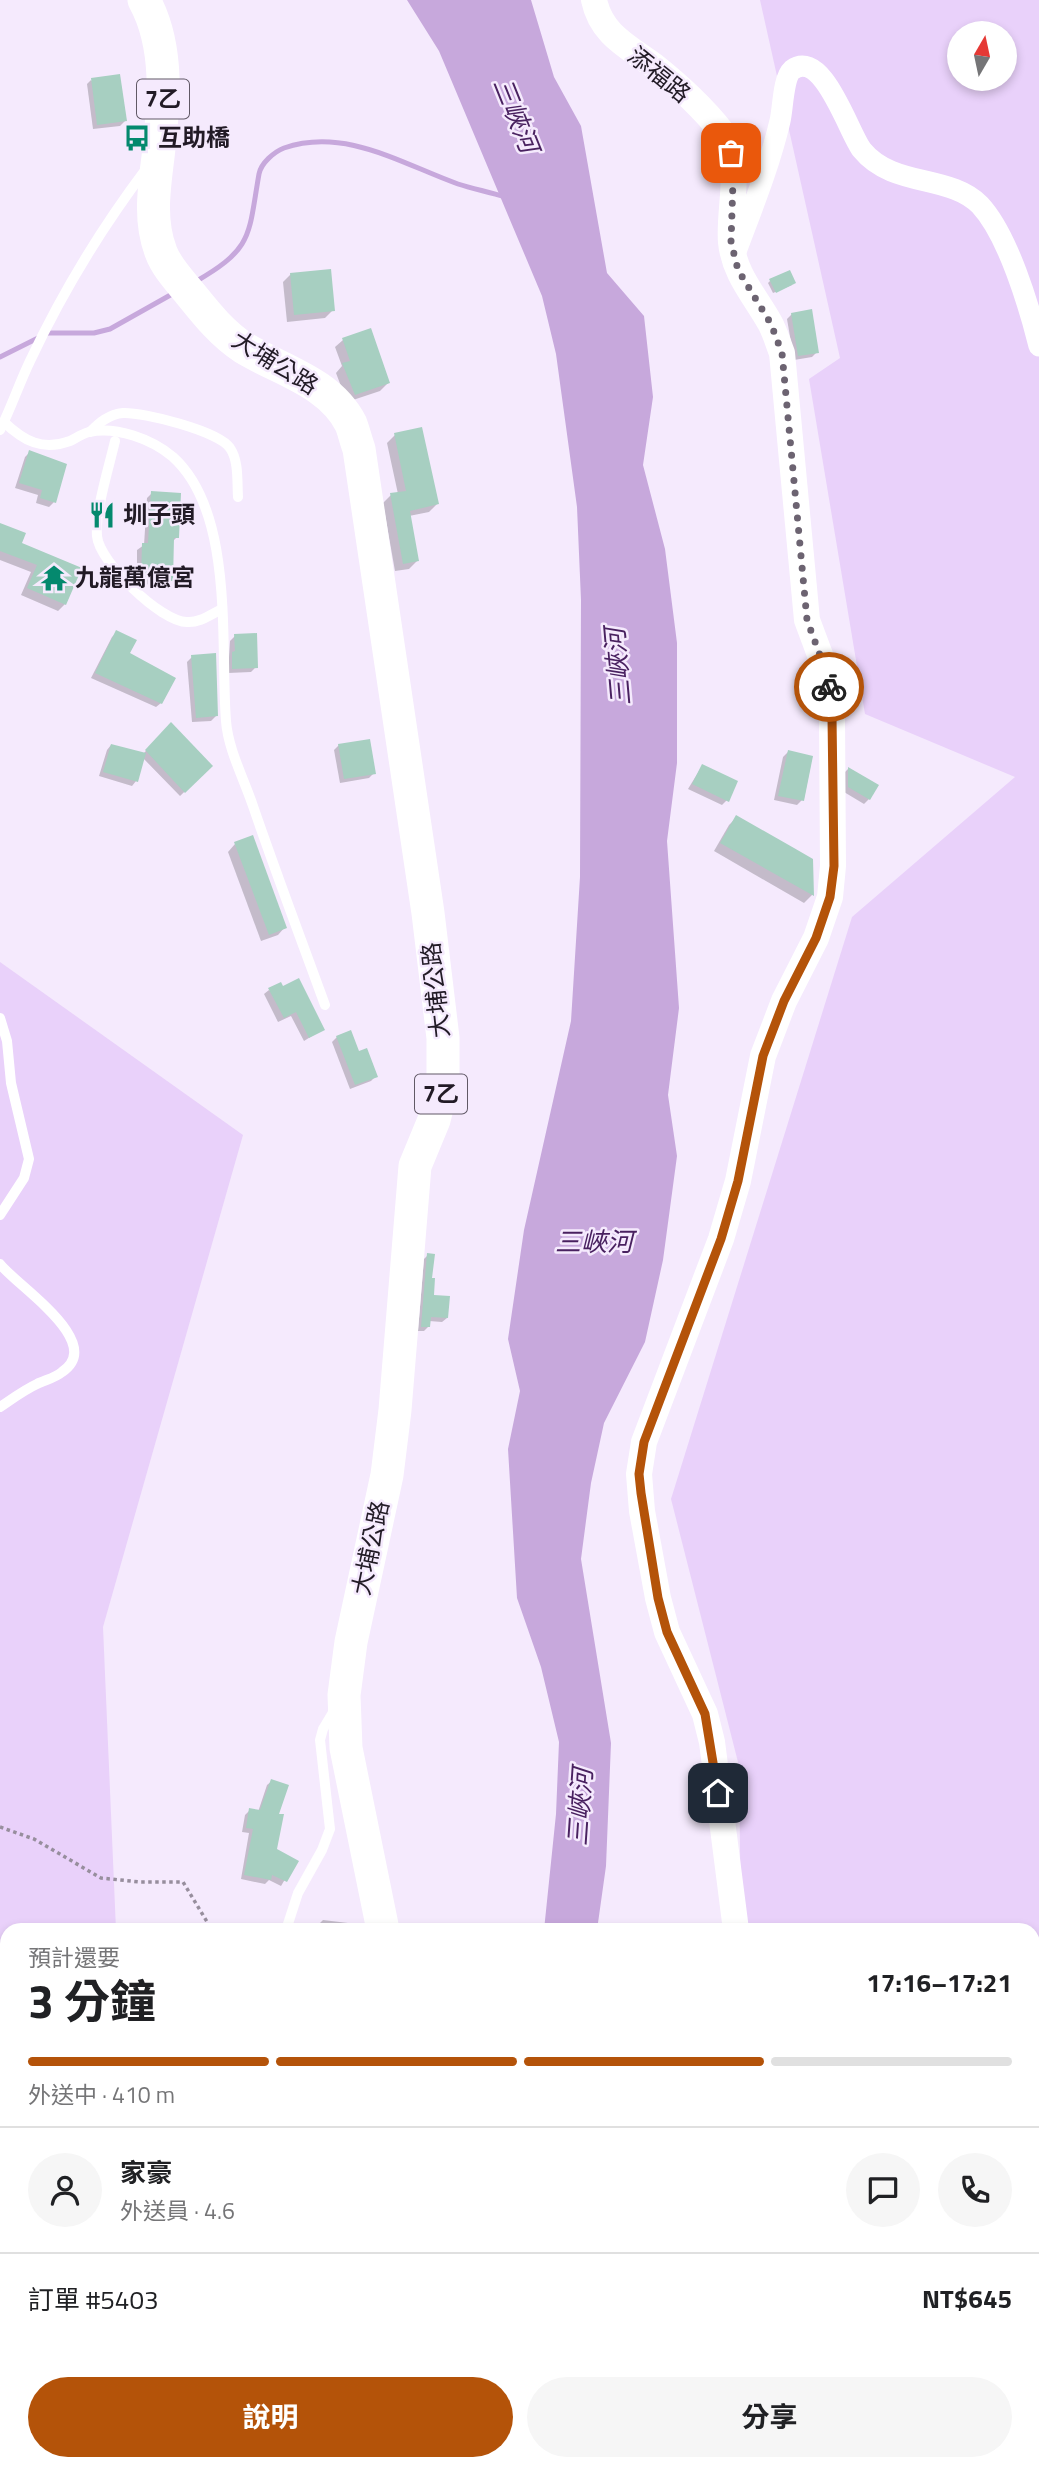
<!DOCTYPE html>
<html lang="zh-TW">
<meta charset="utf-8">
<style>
body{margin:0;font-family:"Titillium Web","Noto Sans TC",sans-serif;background:#f6f6f6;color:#202124;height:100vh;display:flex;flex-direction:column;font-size:26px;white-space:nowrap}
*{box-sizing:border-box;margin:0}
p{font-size:23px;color:#757577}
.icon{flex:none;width:38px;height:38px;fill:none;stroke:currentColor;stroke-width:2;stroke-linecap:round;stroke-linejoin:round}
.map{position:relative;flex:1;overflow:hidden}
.side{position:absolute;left:0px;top:1923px;width:1040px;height:548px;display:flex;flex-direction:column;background:#fff;border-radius:21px 21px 0 0;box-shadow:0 4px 10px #0003}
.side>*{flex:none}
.needle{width:46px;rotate:9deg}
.fabs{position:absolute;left:947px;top:21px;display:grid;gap:14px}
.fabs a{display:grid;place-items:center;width:70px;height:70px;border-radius:50%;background:#fff;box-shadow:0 4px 10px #0003;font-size:35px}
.pin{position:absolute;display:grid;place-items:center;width:60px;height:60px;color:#fff;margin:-30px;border-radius:14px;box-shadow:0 4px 10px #0006}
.courier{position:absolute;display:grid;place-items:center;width:70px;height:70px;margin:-35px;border:5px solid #b45309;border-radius:50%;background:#fff;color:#222;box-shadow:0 2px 9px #0007}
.summary em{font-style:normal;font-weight:700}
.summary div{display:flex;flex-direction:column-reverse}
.summary{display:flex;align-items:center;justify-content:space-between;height:119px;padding:0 28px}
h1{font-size:46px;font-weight:700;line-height:52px}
.bar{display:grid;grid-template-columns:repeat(4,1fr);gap:10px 7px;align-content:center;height:84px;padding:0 28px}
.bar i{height:9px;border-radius:5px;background:#e0e0e0}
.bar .active{background:#b45309}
.bar p{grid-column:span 4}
.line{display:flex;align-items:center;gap:18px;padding:0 28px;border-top:2px solid #e0e0e0}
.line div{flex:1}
.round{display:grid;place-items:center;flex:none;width:74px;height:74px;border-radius:37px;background:#f6f6f6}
.action{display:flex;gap:14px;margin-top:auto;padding:14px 28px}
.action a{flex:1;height:80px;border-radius:42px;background:#b45309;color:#fff;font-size:28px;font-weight:700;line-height:80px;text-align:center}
.action a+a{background:#f6f6f6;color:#202124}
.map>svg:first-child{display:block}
.green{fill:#e9d1fa;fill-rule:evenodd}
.water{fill:#c7a8dc}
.shadow{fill:#0003}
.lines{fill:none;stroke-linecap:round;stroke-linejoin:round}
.stream{stroke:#c7a8dc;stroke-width:5}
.building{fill:#a7cfc1}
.path{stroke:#978e9d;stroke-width:3.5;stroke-dasharray:3.5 3.5;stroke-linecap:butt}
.service{stroke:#fff;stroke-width:10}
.minor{stroke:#fff;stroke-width:21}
.tertiary{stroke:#fff;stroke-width:26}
.primary{stroke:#fff;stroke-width:33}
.done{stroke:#6c6371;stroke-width:7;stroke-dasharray:0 12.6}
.route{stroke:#b45309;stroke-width:9}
.labels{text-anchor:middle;stroke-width:5;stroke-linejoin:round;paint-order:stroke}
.shield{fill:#f5eafd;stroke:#615966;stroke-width:2}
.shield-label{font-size:23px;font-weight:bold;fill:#221b26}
.street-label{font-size:24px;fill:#221b26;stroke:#f5eafd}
.poi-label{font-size:24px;font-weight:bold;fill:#221b26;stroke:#f5eafd;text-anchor:start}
.water-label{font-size:26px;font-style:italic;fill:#492160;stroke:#f5eafd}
</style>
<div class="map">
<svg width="1039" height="2470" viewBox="0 0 1039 2470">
<rect width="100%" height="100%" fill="#f5eafd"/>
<g class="green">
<path d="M760 0H1039V2470H955L951 2464H1032V1930H741L739 1766 671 1499 852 917 1015 777 865 714 809 379 840 358ZM959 33H1004V79H959Z"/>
<path d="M0 962 243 1135 103 1627 116 1930H7V2259L0 2270Z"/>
</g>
<path class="water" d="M407 0H531L554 77 581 126 607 273 644 316 653 397 643 465 665 549 677 643V763L667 841 679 1008 668 1095 677 1156 663 1260 645 1342 604 1423 591 1483 581 1559 611 1743 606 1866 597 1930H544L556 1814 559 1742 541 1667 517 1598 508 1449 520 1391 508 1339 524 1230 571 1021 580 877 581 600 577 507 556 354 542 296 439 51Z"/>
<g class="shadow">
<path d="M91 80 125 121 120 126 93 129 87 84Z"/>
<path d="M291 274 333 310 325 318 287 322 283 282Z"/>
<path d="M770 281 792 285 773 293 768 283Z"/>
<path d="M792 314 817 352 812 357 794 360 787 319Z"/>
<path d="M343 340 388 383 380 391 347 402 336 373 342 366 335 347Z"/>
<path d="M395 435 437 504 429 512 409 516 417 561 409 569 395 571 383 503 391 495 398 494 387 443Z"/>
<path d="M30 452 54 502 49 507 36 503 38 495 15 488 25 457Z"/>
<path d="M152 493 177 537 172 542 171 580 166 585 137 584V550L144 545 147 498Z"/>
<path d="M0 525 20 544 80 569 65 604 58 611 21 595 31 572 0 560Z"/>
<path d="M117 632 128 654 161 703 156 707 91 678 112 637Z"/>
<path d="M235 636 256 667 251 672 228 673 230 641Z"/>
<path d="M192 657 216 716 211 721 192 722 187 662Z"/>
<path d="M171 725 211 766 180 796 143 758 136 781 132 786 99 776 107 750 111 745 143 754Z"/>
<path d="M339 745 374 773 369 778 340 783 334 750Z"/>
<path d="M788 752 802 800 797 805 774 800 783 757Z"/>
<path d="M702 766 727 800 722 805 688 789Z"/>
<path d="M848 769 869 799 864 804 844 792V773Z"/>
<path d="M737 817 811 860 812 895 804 903 714 851 729 825Z"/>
<path d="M235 844 285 927 278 935 261 941 228 852Z"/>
<path d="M269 990 323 1029 304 1041 291 1016 278 1022 264 994Z"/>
<path d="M337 1037 358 1054 376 1076 371 1081 350 1089 332 1042Z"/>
<path d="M428 1255 432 1297 447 1318 442 1322 429 1321 428 1327 424 1331H418L424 1259Z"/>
<path d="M272 1781 276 1815 275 1850 296 1861 281 1886 269 1880 265 1884 241 1879 249 1833 242 1832 245 1815 250 1810 258 1812 267 1785Z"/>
<path d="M323 1920 348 1923 347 1930H318V1925Z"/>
<path d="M498 2464H539L528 2470H500Z"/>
<path d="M619 2464H642L636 2470H624Z"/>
<path d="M650 2464H671L674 2467 671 2470H643Z"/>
</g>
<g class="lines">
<g class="stream">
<path d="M195 282C254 248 248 236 259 174 261 163 274 152 284 148 345 127 402 164 458 184 473 189 490 192 505 197"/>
<path d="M0 357 48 333H94L110 329 174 293"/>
</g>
</g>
<g class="building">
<path d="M120 74 127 121 97 125 91 78Z"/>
<path d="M331 269 335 311 294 315 290 273Z"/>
<path d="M790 270 796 283 776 293 769 279Z"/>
<path d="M812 309 819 353 798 356 791 313Z"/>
<path d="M371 328 390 383 355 395 342 363 350 361 342 338Z"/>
<path d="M422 427 439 504 410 511 419 561 403 564 390 493 406 491 394 433Z"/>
<path d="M29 450 67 464 56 503 40 498 42 490 19 483Z"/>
<path d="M151 491 181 493 179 538H174L173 581 141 580 142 543H148Z"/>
<path d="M0 523 26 533 22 543 82 568 66 605 27 588 37 565 0 551Z"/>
<path d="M116 630 137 640 130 653 176 678 162 704 95 673Z"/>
<path d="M257 633 258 668 232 669V652L235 651 234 634Z"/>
<path d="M216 653 218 716 196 718 191 655Z"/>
<path d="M171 722 213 766 185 793 145 750Z"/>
<path d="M370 739 376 774 344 779 338 744Z"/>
<path d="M111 744 146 753 138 782 103 772Z"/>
<path d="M788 750 813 756 804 801 778 796Z"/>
<path d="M702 764 738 781 729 802 692 784Z"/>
<path d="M848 767 879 785 870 800 848 787Z"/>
<path d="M736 815 794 848 793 851 794 848 813 859 814 896 720 843Z"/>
<path d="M253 835 287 928 269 935 234 842Z"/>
<path d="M299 978 325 1030 309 1038 296 1012 284 1018 268 988 281 982 283 986Z"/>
<path d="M351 1030 359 1051 367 1048 378 1077 355 1085 336 1036Z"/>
<path d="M427 1253 435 1254 432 1278H435L434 1295 450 1296 448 1318 431 1317 430 1327H421Z"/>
<path d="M271 1779 289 1785 279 1814H284L277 1849 299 1861 287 1882 272 1875 271 1880 244 1875 253 1829 246 1828 249 1808 260 1810Z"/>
</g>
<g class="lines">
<g class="path">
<path d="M0 1827 34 1839 101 1878 140 1882H183L212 1930"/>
<path d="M431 2470 441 2464"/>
</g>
<g class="service">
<path d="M4 422C24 441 42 451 70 441 76 438 82 434 89 432 116 426 152 439 173 457 235 513 220 644 226 721 228 749 244 779 253 806 276 873 301 939 325 1005"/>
<path d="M0 430C11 408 19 384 30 361 62 293 100 230 146 169"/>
<path d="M90 432C99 423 109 414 123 413 143 412 219 431 230 448 239 461 237 482 238 497"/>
<path d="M115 441C109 467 95 511 97 536 99 562 161 622 187 622 200 623 211 614 222 609"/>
<path d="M0 1018 7 1041 11 1083 29 1159 24 1178 0 1215"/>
<path d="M0 1264C18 1287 106 1342 62 1372 55 1378 45 1380 37 1384 24 1390 12 1399 0 1407"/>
<path d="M286 1930 298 1893 322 1850 330 1829 320 1740 323 1729 335 1709"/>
<path d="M563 2464 573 2470"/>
<path d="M240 2470 251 2464"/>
</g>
<path class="minor" d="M734 257C751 211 769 168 780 121 783 109 783 78 792 70 823 47 849 134 862 150 893 188 950 174 980 205 1008 235 1029 306 1039 346"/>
<g class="tertiary">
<path d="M594 0C601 34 627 46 653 65 677 84 703 108 722 132 744 162 728 208 731 242 734 274 755 296 770 323 775 332 778 343 782 353L807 620 829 679 832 717 833 866 830 897 816 938 784 1001 763 1056 738 1181 721 1239 644 1442 639 1474 642 1511 658 1598 667 1632 705 1714 712 1742 736 1930"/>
<path d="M927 2464 930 2470"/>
</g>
<g class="primary">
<path d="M144 0C170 47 164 106 158 157 154 189 149 221 161 252 166 266 178 279 188 291 205 312 221 333 244 348 280 370 330 382 351 424 354 432 356 441 359 449L428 913 443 1038V1084L434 1120 415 1166 395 1410 387 1475 351 1642 344 1695 346 1748 383 1930"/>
<path d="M590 2464 594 2470"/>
</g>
</g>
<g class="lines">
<path class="done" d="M731 153 733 181 731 242 738 270 771 324 782 353 807 620 829 680V687"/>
<path class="route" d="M718 1793 705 1714 667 1632 658 1598 641 1493 639 1474 644 1442 721 1239 738 1181 763 1056 784 1001 816 938 830 897 834 866 832 717 829 687"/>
</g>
<defs>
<g id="bus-bare" transform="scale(2.1)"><path d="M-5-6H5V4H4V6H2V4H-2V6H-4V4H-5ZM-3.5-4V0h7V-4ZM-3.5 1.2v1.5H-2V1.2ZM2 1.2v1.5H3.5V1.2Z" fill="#04896e" stroke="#f5eafd" stroke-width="2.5" paint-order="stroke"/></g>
<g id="restaurant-bare" transform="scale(2.1)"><path d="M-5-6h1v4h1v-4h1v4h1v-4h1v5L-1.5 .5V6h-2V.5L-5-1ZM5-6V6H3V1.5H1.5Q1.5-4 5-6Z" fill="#04896e" stroke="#f5eafd" stroke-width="2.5" paint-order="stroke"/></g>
<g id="temple-bare" transform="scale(2.1)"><path d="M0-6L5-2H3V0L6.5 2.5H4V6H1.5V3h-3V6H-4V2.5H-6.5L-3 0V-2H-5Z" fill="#04896e" stroke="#f5eafd" stroke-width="2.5" paint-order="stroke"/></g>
</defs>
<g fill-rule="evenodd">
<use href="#bus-bare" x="137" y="138"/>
<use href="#restaurant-bare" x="102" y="515"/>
<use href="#temple-bare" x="54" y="578"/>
</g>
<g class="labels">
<g class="shield">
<rect x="137" y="79.5" width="52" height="39" rx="5"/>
<rect x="415" y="1074.5" width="52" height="39" rx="5"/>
</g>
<g class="shield-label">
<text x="163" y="107">7乙</text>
<text x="441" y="1102">7乙</text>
</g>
<g class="street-label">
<text transform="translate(659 75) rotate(39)" y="8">添福路</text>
<text transform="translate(275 363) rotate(32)" y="8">大埔公路</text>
<text transform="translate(436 990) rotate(-96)" y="8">大埔公路</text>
<text transform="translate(371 1548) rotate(-78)" y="8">大埔公路</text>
</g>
<g class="poi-label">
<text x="158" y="146">互助橋</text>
<text x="123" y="523">圳子頭</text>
<text x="75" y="586">九龍萬億宮</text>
</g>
<g class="water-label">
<text transform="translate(516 115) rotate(68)" y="9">三峽河</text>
<text transform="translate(618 667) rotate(-95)" y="9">三峽河</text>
<text x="594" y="1251">三峽河</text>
<text transform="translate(580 1807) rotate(-86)" y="9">三峽河</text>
</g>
</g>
</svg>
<div class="fabs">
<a><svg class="needle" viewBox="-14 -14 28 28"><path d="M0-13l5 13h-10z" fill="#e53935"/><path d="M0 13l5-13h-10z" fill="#757577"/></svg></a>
</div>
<div class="pin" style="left:731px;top:153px;background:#ea580c"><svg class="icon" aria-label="bag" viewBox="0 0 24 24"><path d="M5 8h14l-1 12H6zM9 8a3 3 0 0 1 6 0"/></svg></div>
<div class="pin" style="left:718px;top:1793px;background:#1f2937"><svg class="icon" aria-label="home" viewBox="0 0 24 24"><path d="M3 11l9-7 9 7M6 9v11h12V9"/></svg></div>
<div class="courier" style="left:829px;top:687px"><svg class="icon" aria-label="bike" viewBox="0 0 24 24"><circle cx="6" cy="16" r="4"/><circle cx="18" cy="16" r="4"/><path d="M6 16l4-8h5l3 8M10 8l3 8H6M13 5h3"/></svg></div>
<section class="side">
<div class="summary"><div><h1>3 分鐘</h1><p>預計還要</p></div><em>17:16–17:21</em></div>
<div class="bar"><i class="active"></i><i class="active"></i><i class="active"></i><i></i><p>外送中 · 410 m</p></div>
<div class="line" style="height:126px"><a class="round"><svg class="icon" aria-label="person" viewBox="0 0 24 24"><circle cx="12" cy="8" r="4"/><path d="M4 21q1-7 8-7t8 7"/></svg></a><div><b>家豪</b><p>外送員 · 4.6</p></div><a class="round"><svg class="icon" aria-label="chat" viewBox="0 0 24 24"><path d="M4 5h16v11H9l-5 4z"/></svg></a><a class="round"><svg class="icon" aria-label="phone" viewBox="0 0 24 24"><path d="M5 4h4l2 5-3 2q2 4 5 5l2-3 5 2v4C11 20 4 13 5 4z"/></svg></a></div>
<div class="line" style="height:91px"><div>訂單 #5403</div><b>NT$645</b></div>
<div class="action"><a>說明</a><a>分享</a></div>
</section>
</div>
